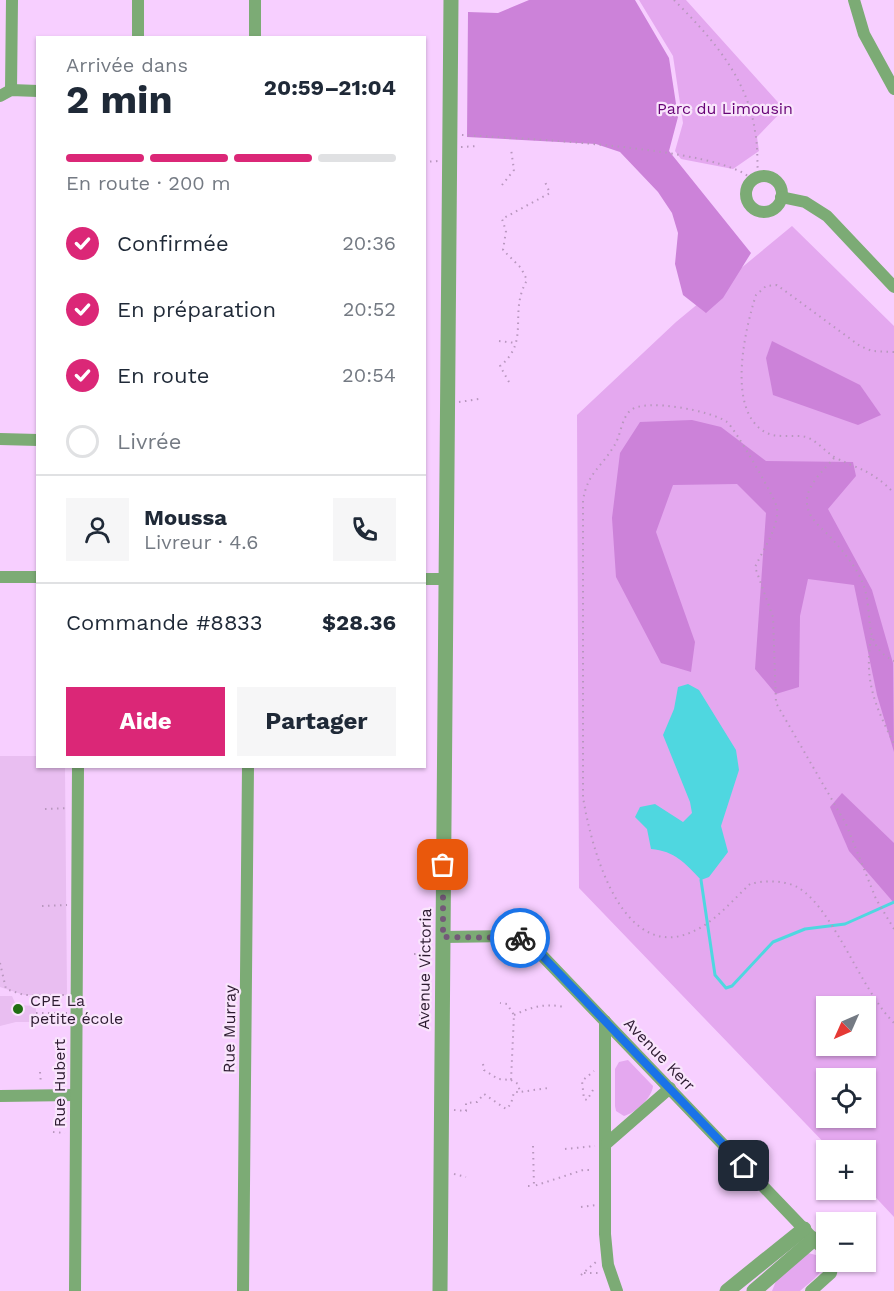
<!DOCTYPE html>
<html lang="fr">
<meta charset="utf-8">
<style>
body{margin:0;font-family:"Work Sans",sans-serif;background:#f6f6f7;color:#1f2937;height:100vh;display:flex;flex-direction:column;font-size:22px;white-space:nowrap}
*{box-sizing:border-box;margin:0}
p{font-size:20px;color:#747a83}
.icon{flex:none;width:33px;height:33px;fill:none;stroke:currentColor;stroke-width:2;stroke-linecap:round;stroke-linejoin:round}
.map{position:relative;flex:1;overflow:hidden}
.panel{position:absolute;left:36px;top:36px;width:390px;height:732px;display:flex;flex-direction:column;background:#fff;border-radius:0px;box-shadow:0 2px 4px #0004}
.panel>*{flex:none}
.needle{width:39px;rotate:225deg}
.controls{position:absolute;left:816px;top:996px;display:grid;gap:12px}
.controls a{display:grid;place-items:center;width:60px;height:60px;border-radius:0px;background:#fff;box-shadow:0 2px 4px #0004;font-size:30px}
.pin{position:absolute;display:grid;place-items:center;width:51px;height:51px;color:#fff;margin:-26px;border-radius:12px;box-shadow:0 3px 9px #0006}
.courier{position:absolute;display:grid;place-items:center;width:60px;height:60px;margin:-30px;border:4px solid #1a73e8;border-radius:50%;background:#fff;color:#222;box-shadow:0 2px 8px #0007}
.head em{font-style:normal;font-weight:700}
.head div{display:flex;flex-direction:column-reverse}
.head{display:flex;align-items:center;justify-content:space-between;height:102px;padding:0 30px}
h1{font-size:39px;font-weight:700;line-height:45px}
.bar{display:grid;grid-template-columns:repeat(4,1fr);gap:9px 6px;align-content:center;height:72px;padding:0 30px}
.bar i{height:8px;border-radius:4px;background:#e0e1e3}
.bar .selected{background:#db2777}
.bar p{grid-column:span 4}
.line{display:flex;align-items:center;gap:15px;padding:0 30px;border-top:2px solid #e0e1e3}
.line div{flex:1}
.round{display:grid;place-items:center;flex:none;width:63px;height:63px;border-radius:0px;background:#f6f6f7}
ol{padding:0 30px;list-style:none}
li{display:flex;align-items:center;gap:18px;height:66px}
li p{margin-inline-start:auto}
li .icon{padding:6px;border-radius:50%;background:#db2777;color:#fff;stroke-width:4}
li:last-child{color:#747a83}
li i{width:33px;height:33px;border:3px solid #e0e1e3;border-radius:50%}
.primary-button{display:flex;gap:12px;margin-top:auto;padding:12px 30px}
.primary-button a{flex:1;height:69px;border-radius:0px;background:#db2777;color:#fff;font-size:24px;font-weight:700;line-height:69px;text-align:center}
.primary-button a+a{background:#f6f6f7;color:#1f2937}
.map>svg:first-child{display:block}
.built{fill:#e9bef1}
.green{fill:#e4a8ef;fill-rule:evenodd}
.forest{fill:#cc82d9}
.water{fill:#4fd7e0}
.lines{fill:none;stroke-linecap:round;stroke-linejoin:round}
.stream{stroke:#4fd7e0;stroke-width:3}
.path{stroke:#b897be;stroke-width:2;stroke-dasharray:1.5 4.5;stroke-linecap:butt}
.minor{stroke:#7cab75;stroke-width:12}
.tertiary{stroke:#7cab75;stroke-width:15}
.done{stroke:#735978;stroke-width:6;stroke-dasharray:0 10.8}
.route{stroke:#1a73e8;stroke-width:8}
.poi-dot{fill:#1f6e12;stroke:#f9e5fc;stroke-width:2}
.labels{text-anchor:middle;stroke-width:4.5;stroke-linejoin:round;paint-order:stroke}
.park-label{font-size:16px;fill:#670376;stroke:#f9e5fc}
.street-label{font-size:16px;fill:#2c1a30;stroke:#f9e5fc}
.poi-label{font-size:16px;fill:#2c1a30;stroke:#f9e5fc;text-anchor:start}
</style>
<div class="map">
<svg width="894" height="1291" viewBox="0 0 894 1291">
<rect width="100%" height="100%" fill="#f7cfff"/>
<g class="built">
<path d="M0 756H37L38 766 65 767 67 995H24L0 987Z"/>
<path d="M0 996H12L16 1005 36 1006V1022H16L0 1026Z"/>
</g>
<g class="green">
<path d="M639 0H686L784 109 757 137 759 151 733 169 681 159 675 151 683 123 673 56Z"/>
<path d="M792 226 894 326V1217L866 1187V1150H831L579 888 577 415 676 322ZM826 1006H866V1046H826ZM826 1078H866V1118H826Z"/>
<path d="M628 1060 653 1086C652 1098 635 1113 624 1116L616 1111 615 1106V1069L619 1062Z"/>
<path d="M808 1253 820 1256C828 1272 811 1281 800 1291H772L776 1281Z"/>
</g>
<g class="forest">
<path d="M529 0H635L669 58 678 117 669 151 751 253 723 298 706 313 683 295 675 264 678 233 672 213 658 192 620 152 596 144 467 137 468 12 498 13Z"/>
<path d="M772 341 860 385 881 415 858 425 773 395 766 358Z"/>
<path d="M692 420 721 427 766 461 853 462 856 476 828 509 872 590 893 663 894 752 877 695 854 585 808 579 800 616 799 687 776 694 755 669 766 513 737 484 673 485 656 532 695 642 691 672 661 663 616 577 612 518 620 453 640 422Z"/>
<path d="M842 793 894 843V903L849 851 830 807Z"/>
</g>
<path class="water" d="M688 684 699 690 736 750 739 770 721 826 728 852 709 877 701 880C685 863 675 851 651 849L647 829 635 817 640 807 655 804 683 822 692 813 690 802 663 735 674 709 678 687Z"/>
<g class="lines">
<path class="stream" d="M701 880 715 975 726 988 732 986 773 942 805 929 845 924 894 902"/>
<g class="path">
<path d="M674 0C711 37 747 77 755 131 758 146 757 162 758 177"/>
<path d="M462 135C513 138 725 147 752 180"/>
<path d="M461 147 479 146"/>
<path d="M424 162 438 161"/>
<path d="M502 185 514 170 511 149"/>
<path d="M499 341 516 343"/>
<path d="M894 352 872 351 860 346 777 285 766 286 756 295C745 329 726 410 765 432 777 439 793 434 806 437 818 441 825 452 836 458 863 471 871 470 894 493"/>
<path d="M509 382 500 366C531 341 508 313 527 280L521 268 503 250 506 231 502 219 550 193 545 182"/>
<path d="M459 402 479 399"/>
<path d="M834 458C824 470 805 486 807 504 809 521 824 529 833 540 843 551 854 565 860 577 877 610 858 643 894 661"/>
<path d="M871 638C864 682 875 705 894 744"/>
<path d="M45 809 68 808"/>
<path d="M42 906 67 905"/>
<path d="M894 929 876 899 846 824 776 703 773 617 755 567C763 550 779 527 777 508 776 499 734 427 727 422 712 411 646 398 631 410 621 418 621 436 614 446 601 468 588 472 583 500V797C591 848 623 970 698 929 717 919 734 899 750 884 765 880 785 880 799 888 834 910 861 990 894 1023"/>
<path d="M414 954H422"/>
<path d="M0 963 6 989 24 995H65"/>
<path d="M36 1013H67"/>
<path d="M419 1015 429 1016"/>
<path d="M514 1015C531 1007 545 1003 564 1007"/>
<path d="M483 1064 484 1070 498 1079 511 1080 514 1015 507 1004 500 1003"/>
<path d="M40 1072 41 1084"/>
<path d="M511 1080 518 1084 520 1092 548 1088"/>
<path d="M593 1090 587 1100 584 1099 582 1081 594 1071"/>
<path d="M454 1110 466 1111V1103L477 1102 484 1094 506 1109 511 1104 514 1092H520"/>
<path d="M53 1132 65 1133"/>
<path d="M533 1146 534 1186 583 1170H593"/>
<path d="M565 1149 595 1146"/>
<path d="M454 1174 466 1177"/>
<path d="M528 1186H534"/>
<path d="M581 1207 596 1205"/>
<path d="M584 1273H599"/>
<path d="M581 1275 597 1261"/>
</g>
<g class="minor">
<path d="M854 0 864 34 894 89"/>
<path d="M138 38V0"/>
<path d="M255 38V0"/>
<path d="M11 90 12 0"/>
<path d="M0 96 11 90 38 91"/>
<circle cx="764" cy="194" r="18"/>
<path d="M781 197 805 202 827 216 894 287"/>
<path d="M0 439 38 440"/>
<path d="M0 577H38"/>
<path d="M424 579H446"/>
<path d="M443 937 514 936 530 943 826 1252"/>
<path d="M605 1021V1234L608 1265 617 1291"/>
<path d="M0 1096 75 1095"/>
<path d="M607 1143 670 1088"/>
<path d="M75 1291 78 766"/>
<path d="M243 1291 248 766"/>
<path d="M811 1291 831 1273 833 1262"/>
</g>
<g class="tertiary">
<path d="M440 1291 451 0"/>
<path d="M727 1291 804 1229"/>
<path d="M754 1291 814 1239"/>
</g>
</g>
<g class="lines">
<path class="done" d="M443 865V937L520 938"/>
<path class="route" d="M520 938 530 943 744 1166"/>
</g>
<circle class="poi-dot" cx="18" cy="1009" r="6"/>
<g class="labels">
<g class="park-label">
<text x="725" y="114">Parc du Limousin</text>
</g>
<g class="street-label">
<text transform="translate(424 969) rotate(-89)" y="6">Avenue Victoria</text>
<text transform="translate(229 1029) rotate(-89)" y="6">Rue Murray</text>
<text transform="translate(660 1054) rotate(46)" y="6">Avenue Kerr</text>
<text transform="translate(59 1083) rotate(-90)" y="6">Rue Hubert</text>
</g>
<g class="poi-label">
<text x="30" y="1006">CPE La<tspan x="30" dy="18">petite école</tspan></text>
</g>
</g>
</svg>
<div class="controls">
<a><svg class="needle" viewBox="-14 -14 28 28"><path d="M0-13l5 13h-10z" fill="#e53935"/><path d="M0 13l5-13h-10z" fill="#747a83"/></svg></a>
<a><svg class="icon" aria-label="locate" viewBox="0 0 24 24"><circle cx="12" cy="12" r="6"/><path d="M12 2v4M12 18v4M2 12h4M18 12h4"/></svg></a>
<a>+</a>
<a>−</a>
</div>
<div class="pin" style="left:443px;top:865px;background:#ea580c"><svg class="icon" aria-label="bag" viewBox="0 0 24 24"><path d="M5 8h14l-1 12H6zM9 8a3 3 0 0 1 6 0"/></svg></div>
<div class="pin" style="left:744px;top:1166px;background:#1f2937"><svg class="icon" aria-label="home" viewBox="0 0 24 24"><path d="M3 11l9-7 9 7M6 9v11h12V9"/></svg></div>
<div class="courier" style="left:520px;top:938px"><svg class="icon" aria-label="bike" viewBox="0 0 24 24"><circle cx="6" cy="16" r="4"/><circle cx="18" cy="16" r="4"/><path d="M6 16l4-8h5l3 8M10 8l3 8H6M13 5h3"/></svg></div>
<section class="panel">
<div class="head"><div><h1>2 min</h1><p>Arrivée dans</p></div><em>20:59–21:04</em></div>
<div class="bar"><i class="selected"></i><i class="selected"></i><i class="selected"></i><i></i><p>En route · 200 m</p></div>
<ol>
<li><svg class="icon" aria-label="check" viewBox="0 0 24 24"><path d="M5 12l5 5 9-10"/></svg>Confirmée<p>20:36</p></li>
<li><svg class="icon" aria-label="check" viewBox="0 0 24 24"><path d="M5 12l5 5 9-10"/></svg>En préparation<p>20:52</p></li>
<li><svg class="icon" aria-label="check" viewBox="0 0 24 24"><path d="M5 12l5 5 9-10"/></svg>En route<p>20:54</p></li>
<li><i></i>Livrée</li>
</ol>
<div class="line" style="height:108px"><a class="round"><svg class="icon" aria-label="person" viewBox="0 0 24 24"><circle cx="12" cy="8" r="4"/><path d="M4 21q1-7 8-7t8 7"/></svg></a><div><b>Moussa</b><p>Livreur · 4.6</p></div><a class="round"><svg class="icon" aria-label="phone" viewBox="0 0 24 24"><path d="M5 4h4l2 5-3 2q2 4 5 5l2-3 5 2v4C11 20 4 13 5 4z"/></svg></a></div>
<div class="line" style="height:78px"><div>Commande #8833</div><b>$28.36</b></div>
<div class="primary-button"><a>Aide</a><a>Partager</a></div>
</section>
</div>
